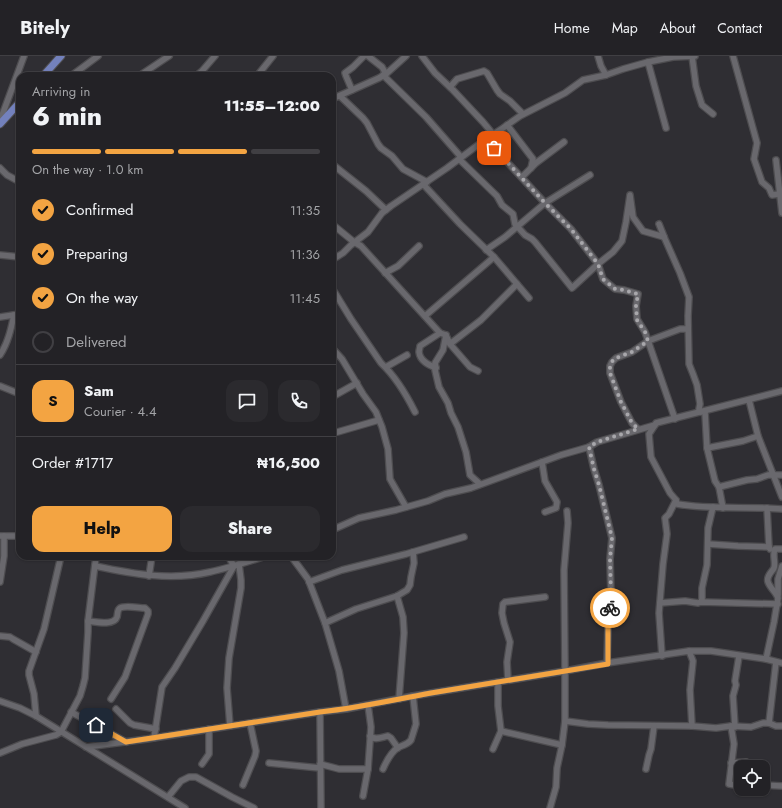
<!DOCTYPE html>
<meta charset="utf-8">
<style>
body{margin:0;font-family:Jost,sans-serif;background:#2b2a2e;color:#f1f3f6;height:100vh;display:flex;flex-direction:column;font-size:15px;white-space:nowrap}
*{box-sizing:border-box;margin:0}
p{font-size:13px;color:#a3a4a7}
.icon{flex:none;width:22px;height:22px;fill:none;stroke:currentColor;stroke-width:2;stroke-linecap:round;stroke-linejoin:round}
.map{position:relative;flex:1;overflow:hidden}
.side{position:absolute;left:16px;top:16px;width:320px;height:488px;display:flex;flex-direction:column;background:#232226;border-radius:12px;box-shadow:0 1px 3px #0004,0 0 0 1px #403f43}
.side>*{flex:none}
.fabs{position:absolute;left:734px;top:704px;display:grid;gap:8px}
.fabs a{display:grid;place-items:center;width:36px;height:36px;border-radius:8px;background:#232226;box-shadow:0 1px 3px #0004,0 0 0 1px #403f43;font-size:20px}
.pin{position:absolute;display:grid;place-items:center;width:34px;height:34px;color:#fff;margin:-17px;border-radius:8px;box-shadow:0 2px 6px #0006}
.courier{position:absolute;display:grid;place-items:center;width:40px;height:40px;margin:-20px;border:3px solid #f3a442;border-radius:50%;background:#fff;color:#222;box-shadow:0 1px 5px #0007}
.overview em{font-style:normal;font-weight:800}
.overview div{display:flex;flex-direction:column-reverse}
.overview{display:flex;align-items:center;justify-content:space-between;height:68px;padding:0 16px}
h1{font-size:26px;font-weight:800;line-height:30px}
.bar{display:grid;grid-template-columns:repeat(4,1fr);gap:6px 4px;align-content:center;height:48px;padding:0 16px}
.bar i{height:5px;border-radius:3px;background:#403f43}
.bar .current{background:#f3a442}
.bar p{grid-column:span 4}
.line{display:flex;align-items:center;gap:10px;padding:0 16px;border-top:1px solid #403f43}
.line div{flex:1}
.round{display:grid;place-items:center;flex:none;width:42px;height:42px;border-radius:12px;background:#2b2a2e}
ol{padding:0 16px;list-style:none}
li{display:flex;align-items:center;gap:12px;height:44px}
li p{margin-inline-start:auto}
li .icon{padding:4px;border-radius:50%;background:#f3a442;color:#111;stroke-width:4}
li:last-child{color:#a3a4a7}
li i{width:22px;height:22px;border:2px solid #403f43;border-radius:50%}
.action{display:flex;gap:8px;margin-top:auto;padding:8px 16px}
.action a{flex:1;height:46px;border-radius:12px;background:#f3a442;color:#111;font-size:16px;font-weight:800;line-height:46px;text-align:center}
.action a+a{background:#2b2a2e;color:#f1f3f6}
header{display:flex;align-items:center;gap:24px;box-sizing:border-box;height:56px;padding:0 20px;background:#232226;border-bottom:1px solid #403f43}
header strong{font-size:19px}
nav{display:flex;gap:22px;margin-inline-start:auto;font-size:14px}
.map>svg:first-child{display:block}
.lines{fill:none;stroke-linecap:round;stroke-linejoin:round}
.minor-casing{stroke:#4e4d50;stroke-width:8}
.major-casing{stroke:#4e4d50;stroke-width:9}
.minor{stroke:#69686d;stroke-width:5.5}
.major{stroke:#7381bc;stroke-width:7}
.done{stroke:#a8a7ab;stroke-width:4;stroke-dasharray:0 7.2}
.route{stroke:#f3a442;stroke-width:5}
</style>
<header>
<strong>Bitely</strong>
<nav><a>Home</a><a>Map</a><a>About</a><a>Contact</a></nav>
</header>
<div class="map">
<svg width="782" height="752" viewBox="0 0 782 752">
<rect width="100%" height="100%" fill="#2f2e33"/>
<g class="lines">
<g class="minor-casing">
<g id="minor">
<path d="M368 0 382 11 386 18"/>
<path d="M422 0 435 17 453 34 483 66 493 78"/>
<path d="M598 0 601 10 606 19"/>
<path d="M692 0 696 30 702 49 713 58"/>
<path d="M733 0 757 87 754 103 762 126 769 132 772 139 779 138"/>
<path d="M648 6 666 72"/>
<path d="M383 19 426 61 461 101"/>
<path d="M71 20 98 0"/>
<path d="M139 20 169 0"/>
<path d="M196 20 202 15 215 0"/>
<path d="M257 20 273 0"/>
<path d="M450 31 457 23 484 15 487 17 497 34 500 38 510 45 523 58"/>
<path d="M352 34 346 20 345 17 353 11 364 0"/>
<path d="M340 40 363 62 367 67 378 88 381 92 392 100 403 113 427 126"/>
<path d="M332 43 379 22 386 18 406 0"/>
<path d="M0 65 24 0"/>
<path d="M507 69 533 103 531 112"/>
<path d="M486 83 545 147 590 119"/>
<path d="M459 103 497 140 502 149 513 158 515 168 525 179 532 183 535 186 572 232 598 208 571 173 545 147 505 181 486 194"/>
<path d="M776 104 782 157"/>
<path d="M332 108 366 135 386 154"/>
<path d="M0 112 7 119 20 126"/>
<path d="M522 121 536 107 564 86"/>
<path d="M423 128 460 168 494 201 529 242"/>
<path d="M332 168 354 186 361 190 440 277 446 279 450 288 470 311 478 315"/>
<path d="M659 168 665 183 680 217 689 241 688 260 689 308 693 318 697 329 700 348 699 353 701 356"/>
<path d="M664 181 643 175 633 161 630 139 626 166 622 185 613 196 598 208 603 223 615 233 624 234 638 238 636 250 637 263 645 276 675 363"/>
<path d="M0 199 20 201"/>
<path d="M332 204 343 197 351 189 368 176 382 157 391 150 447 112 486 83 503 72 520 60 565 37 583 24 606 19 623 13 648 6 673 1 695 0"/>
<path d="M385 217 398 210 419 190"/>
<path d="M332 232 351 263 381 307C394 319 407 340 415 356"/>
<path d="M425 260 494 201"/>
<path d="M0 261 20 258"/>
<path d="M446 279 443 294 435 307 436 312 435 314 439 331 448 347 451 357 458 371 466 396 470 419 480 428"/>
<path d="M450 288 481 264 517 228"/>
<path d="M332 292 342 303 363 338 376 356 382 371 388 393 390 423 406 451"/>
<path d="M0 299C8 287 11 273 14 259"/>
<path d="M386 311 407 299"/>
<path d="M436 312C429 309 420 305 419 296 419 294 420 292 420 290L440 277"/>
<path d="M0 330 20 338"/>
<path d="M332 341 357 327"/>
<path d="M749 344 758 380 782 441"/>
<path d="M705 356 707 392 715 425 719 431 723 452"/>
<path d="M655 369 649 378 651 401 670 437 676 444 677 448C712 454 747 450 782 453"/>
<path d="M638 373 632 367 621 346 610 317V310L612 306 616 302 632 296 648 285 680 273H688"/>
<path d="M332 376 334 377 379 364"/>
<path d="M589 391 594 413 599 429 612 482 610 503 611 539 608 571 607 607"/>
<path d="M707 392 743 385 758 380"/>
<path d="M542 406 545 425 557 446 556 452 545 456"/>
<path d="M719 431 747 424 757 423 768 419H782"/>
<path d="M767 452 769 491 770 493"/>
<path d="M332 474 359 462 396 454 428 445 445 438 471 432 561 399 589 391 597 386 655 369 656 367 782 335"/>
<path d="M0 480H20"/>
<path d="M708 488 738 490 769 491"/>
<path d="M291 500 308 523 325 567 339 615 346 653"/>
<path d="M95 510C133 518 171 525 210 516 229 512 247 506 266 500"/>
<path d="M149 520 152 500"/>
<path d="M0 526 4 500V480"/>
<path d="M309 526 342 514 406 498 464 481"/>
<path d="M778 539V523L782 510"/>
<path d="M397 540 403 561 404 577 399 643"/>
<path d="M701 546 702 543V532L707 509 708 472 713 451"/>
<path d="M660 547 685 545 698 547 701 546 778 548"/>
<path d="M88 565C96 566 114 570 117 561 118 557 117 554 120 552 125 549 139 552 145 552L148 555V558L125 621 111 643"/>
<path d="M325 567 356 553 397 540 407 534 410 529 411 521 414 507 413 496"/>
<path d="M0 580 10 581 13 583 36 596"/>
<path d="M689 595 693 605 690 634 692 670"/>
<path d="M662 600 659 557 663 508 667 478 665 462 669 458 676 444"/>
<path d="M766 603 774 566 778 542C776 536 770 532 768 526 766 520 772 516 774 512 776 506 772 499 775 493H782"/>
<path d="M508 624 507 606 510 586 504 567 502 557 503 548 505 546 545 541"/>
<path d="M0 645 20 652 36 660 185 752"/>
<path d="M116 653 130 667 134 669 156 673"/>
<path d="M71 656 126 686"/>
<path d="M320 656 321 752"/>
<path d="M36 660 34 638 29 619V615L44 573 61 500"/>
<path d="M565 665 588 668 608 669 692 670 716 672 731 670 751 671 763 667H769L776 670H782"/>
<path d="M769 667 776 606"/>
<path d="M230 670 227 632 229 602 241 532V524L239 508"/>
<path d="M731 670 734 688 729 728 741 730"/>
<path d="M735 671 733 640 736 629 735 625 739 600"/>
<path d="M501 675 562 689"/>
<path d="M370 680C375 685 382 681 388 680L391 682 398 692"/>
<path d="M154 682 162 631 175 612 203 565 234 510 228 500"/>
<path d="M86 691 147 683 320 656 346 653 413 640 565 615 607 607 689 595H711L766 603 782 607"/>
<path d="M493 693 501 675 498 650V626"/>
<path d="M0 697 22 688 56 679 61 676 80 640 83 630 85 622 88 576V565L96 500"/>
<path d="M269 707 320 712"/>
<path d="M731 707 746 706"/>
<path d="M202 708 209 698V673"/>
<path d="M320 708 339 713H368"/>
<path d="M383 713C386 706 392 695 399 691 404 689 408 688 411 684L416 668 413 640"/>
<path d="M646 713 649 699 651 693 654 670"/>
<path d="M243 729 255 700 256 695 250 667"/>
<path d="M763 729 782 730"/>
<path d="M363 740 368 713 371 671 368 649"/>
<path d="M168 741 181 725 189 721H196L232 741 254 752"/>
<path d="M550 752 556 731 557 712 562 689 565 665V615L564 514 568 467 567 455"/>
</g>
</g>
<g class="major-casing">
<g id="major">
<path d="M43 20 61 0"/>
<path d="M0 68 20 46"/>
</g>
</g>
<use href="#minor" class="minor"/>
<use href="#major" class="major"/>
</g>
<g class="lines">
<path class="done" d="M494 92 545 147 571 173 598 208 603 223 615 233 624 234 638 238 636 250 637 264 645 276 648 285 632 296 616 302 613 304 610 310V317L621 346 632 367 638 373 597 386 589 391 594 413 599 429 612 482 610 503 611 539 610 552"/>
<path class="route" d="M96 669 126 686 320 656C357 652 394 644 431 637 490 627 549 618 608 608V570L610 552"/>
</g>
</svg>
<div class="fabs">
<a><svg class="icon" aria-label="locate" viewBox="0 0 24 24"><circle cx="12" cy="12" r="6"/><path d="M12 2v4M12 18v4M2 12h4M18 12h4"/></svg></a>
</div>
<div class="pin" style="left:494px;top:92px;background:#ea580c"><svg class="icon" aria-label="bag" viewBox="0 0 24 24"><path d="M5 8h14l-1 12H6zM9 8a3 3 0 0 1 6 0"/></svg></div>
<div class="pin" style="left:96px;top:669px;background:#1f2937"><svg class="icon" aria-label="home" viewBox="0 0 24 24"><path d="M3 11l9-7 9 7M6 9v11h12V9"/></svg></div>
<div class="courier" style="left:610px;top:552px"><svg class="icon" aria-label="bike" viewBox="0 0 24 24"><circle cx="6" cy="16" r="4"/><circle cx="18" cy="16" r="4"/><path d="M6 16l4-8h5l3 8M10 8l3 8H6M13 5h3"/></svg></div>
<section class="side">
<div class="overview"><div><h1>6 min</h1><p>Arriving in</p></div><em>11:55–12:00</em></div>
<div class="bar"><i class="current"></i><i class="current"></i><i class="current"></i><i></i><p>On the way · 1.0 km</p></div>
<ol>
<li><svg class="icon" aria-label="check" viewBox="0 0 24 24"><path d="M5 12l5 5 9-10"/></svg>Confirmed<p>11:35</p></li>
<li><svg class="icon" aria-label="check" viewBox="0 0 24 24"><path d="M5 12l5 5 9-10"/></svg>Preparing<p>11:36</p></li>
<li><svg class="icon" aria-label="check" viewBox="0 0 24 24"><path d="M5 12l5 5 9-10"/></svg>On the way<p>11:45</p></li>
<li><i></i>Delivered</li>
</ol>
<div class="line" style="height:72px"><b class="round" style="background:#f3a442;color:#111">S</b><div><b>Sam</b><p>Courier · 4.4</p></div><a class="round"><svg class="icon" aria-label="chat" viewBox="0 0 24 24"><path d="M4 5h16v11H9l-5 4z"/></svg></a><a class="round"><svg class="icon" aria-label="phone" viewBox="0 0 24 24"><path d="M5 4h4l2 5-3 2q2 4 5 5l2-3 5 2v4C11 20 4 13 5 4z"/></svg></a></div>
<div class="line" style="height:52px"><div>Order #1717</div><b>₦16,500</b></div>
<div class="action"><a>Help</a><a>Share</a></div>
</section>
</div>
